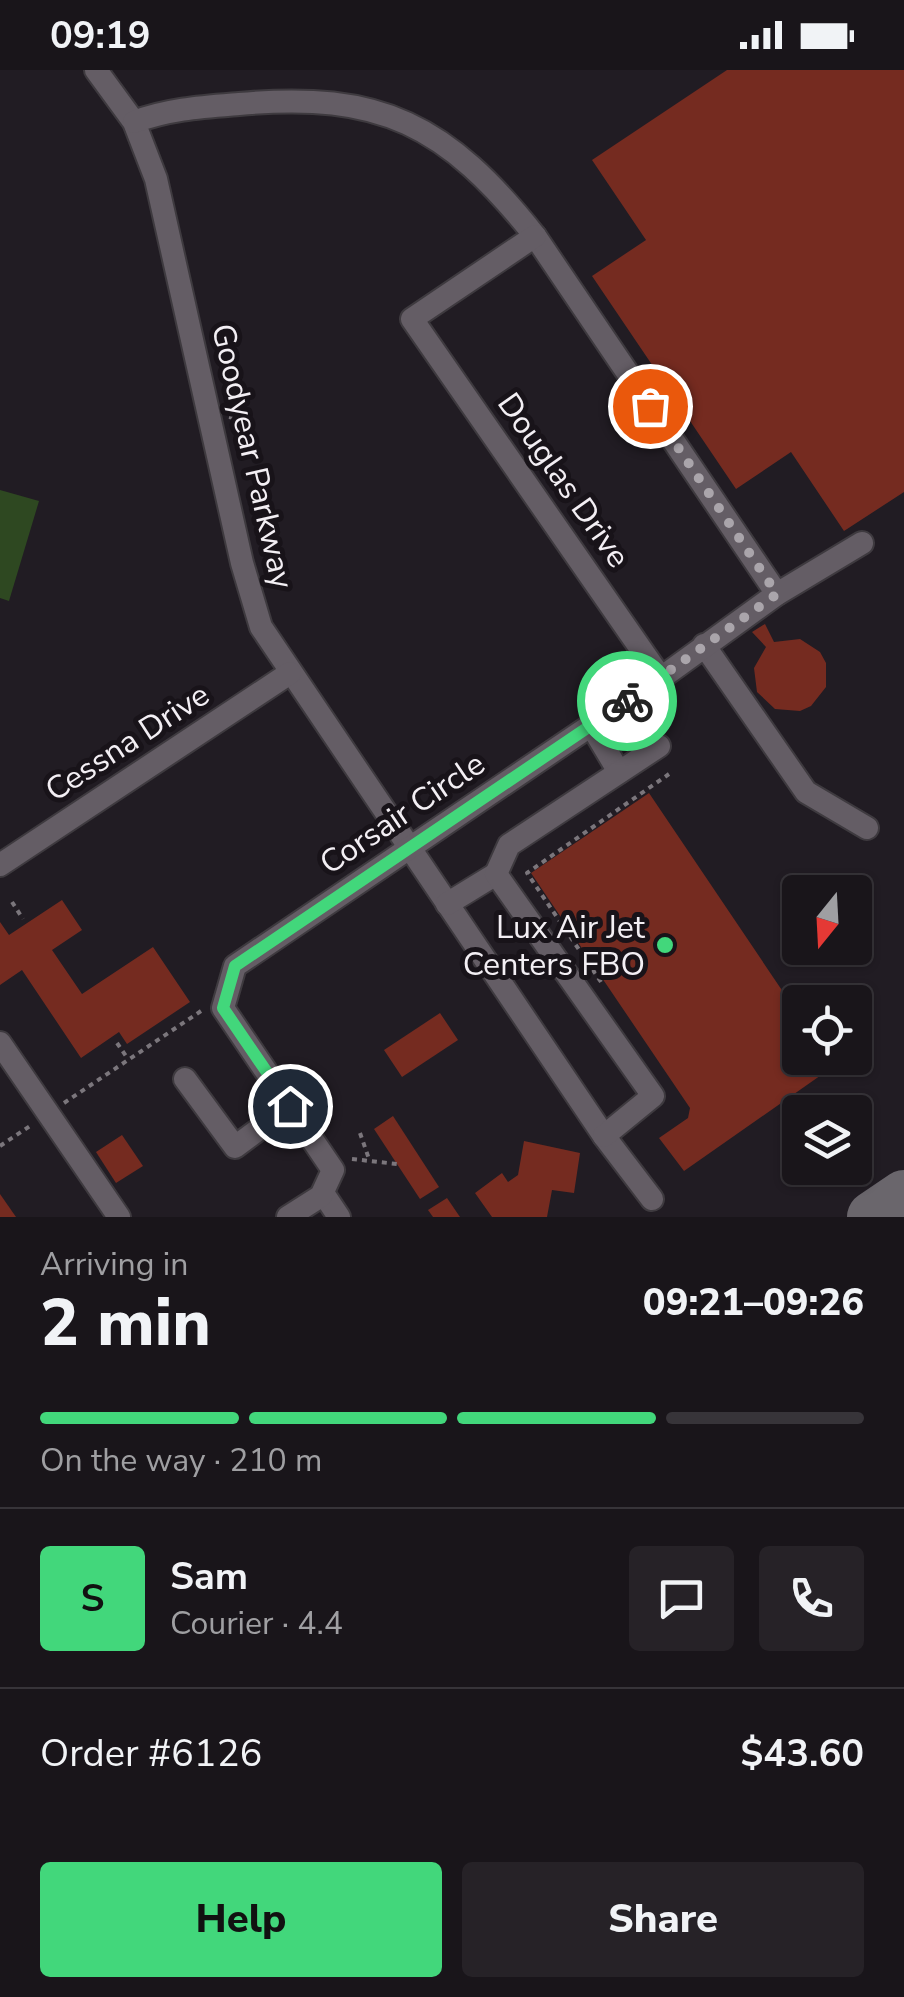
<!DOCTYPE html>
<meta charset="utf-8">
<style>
body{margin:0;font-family:"Nunito Sans",sans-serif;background:#262227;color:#f1f3f6;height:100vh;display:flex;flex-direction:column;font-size:38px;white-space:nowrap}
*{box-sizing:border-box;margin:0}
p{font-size:32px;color:#9f9fa2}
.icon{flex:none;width:55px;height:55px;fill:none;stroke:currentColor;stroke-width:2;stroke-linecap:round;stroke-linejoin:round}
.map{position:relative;height:1147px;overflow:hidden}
.panel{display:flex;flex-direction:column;background:#19151a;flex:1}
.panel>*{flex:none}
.needle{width:65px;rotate:198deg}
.fabs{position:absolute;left:782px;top:805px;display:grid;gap:20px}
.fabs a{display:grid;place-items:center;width:90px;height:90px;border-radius:10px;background:#19151a;box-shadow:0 2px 8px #0004,0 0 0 2px #373439;font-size:50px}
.pin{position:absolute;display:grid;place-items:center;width:85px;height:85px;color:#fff;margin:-42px;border:5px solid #fff;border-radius:50%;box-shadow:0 2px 10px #0007}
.courier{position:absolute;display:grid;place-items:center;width:100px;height:100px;margin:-50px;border:8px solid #42d77b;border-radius:50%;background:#fff;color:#222;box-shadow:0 2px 12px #0007}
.overview em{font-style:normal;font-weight:800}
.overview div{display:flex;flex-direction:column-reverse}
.overview{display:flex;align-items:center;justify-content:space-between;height:170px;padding:0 40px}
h1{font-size:65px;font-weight:800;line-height:75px}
.bar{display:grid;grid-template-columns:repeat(4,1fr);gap:15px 10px;align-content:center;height:120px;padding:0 40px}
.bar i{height:12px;border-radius:8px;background:#373439}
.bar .current{background:#42d77b}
.bar p{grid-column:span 4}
.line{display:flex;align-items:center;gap:25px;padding:0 40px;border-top:2px solid #373439}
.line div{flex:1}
.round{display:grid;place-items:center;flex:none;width:105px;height:105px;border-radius:10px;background:#262227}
.primary-button{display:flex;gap:20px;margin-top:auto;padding:20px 40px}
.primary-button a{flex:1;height:115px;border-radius:10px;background:#42d77b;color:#111;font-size:40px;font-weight:800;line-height:115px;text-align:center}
.primary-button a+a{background:#262227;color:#f1f3f6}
.status{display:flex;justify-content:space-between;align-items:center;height:70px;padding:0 50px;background:#19151a;direction:ltr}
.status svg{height:28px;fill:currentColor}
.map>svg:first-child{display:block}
.green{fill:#2e4821}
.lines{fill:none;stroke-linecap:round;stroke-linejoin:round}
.taxiway{stroke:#6a666c;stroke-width:52}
.building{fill:#752b20}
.minor-casing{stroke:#3e3a3f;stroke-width:26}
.path{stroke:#7b767c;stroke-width:4;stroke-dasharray:5 5;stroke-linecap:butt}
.minor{stroke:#645d65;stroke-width:22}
.done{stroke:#aaa5ab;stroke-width:10;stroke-dasharray:0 18}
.route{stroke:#42d77b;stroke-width:12}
.poi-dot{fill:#42d77b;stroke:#181319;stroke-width:4}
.labels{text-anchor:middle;stroke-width:10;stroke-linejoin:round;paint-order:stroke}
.street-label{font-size:32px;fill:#f3eff4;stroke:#181319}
.poi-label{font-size:32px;fill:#f3eff4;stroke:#181319;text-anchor:end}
</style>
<div class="status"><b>09:19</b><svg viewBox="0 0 49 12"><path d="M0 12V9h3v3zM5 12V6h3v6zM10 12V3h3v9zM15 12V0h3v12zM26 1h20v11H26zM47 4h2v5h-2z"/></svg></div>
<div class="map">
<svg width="904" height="1147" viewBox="0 0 904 1147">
<rect width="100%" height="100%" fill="#211c23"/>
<path class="green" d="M0 420 39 431 9 531 0 528Z"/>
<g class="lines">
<path class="taxiway" d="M873 1147 904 1126"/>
</g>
<g class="building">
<path d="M727 0H904V422L844 461 791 382 736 419 592 206 646 170 592 90Z"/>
<path d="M765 554 774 572 800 569 820 582 826 593V617L811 636 800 641 775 639 757 622 754 598 766 577 752 562Z"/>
<path d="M649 723 800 947V988H828L834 996 684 1101 659 1068 688 1048 690 1038 531 803Z"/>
<path d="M62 830 82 860 52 880 82 924 153 877 190 932 127 974 119 962 81 988 22 900 0 915V852L9 865Z"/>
<path d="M440 943 458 970 402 1007 384 980Z"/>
<path d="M393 1046 439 1117 420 1129 374 1059Z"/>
<path d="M122 1065 143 1096 116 1113 96 1082Z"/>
<path d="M524 1071 580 1083 574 1123 552 1120 547 1147H492L475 1123 502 1103 508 1112 518 1105Z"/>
<path d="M0 1124 16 1147H0Z"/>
<path d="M447 1128 460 1147H433L428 1140Z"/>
</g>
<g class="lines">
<g class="minor-casing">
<g id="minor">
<path d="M96 0 134 52 156 109 242 493 261 557 604 1066 652 1129"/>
<path d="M134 52C169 39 202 37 239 34 381 21 447 55 535 166L777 524"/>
<path d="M535 166 412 249 661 608"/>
<path d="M704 575 806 722 867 758"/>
<path d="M591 655 619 702"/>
<path d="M0 795 290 603"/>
<path d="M447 834 496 804"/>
<path d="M0 973 119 1147"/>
<path d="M185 1009 235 1077 290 1036"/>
<path d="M604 1066 653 1026 496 804 509 775 659 676"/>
<path d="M323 1123 339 1147"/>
<path d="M288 1147 321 1126 333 1100 223 938 235 896 661 608 777 524 862 473"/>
</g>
</g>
<g class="path">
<path d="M229 347 241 349 245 377 239 384"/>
<path d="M12 832 23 849"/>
<path d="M601 912 527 803 669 704"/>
<path d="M117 973 128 989"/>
<path d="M64 1033 201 941"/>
<path d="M360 1063 369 1089"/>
<path d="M0 1076 33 1054"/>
<path d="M352 1089 397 1094"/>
</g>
<use href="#minor" class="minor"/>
</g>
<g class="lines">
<path class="done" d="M627 631 777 524 650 336"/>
<path class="route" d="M290 1036 223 938 235 896 627 631"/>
</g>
<circle class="poi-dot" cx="665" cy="875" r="10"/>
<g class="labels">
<g class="street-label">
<text transform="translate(253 386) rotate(77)" y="11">Goodyear Parkway</text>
<text transform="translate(564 410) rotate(55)" y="11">Douglas Drive</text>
<text transform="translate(127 672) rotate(-33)" y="11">Cessna Drive</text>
<text transform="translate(402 743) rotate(-34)" y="11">Corsair Circle</text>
</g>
<g class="poi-label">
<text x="645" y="868">Lux Air Jet<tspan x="645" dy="37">Centers FBO</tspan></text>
</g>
</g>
</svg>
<div class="fabs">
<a><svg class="needle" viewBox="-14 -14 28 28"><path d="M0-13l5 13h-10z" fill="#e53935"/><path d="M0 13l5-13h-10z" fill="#9f9fa2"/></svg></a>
<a><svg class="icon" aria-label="locate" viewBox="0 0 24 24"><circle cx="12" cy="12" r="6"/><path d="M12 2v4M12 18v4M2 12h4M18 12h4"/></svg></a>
<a><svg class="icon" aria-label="layers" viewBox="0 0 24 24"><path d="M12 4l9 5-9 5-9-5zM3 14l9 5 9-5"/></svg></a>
</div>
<div class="pin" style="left:650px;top:336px;background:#ea580c"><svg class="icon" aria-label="bag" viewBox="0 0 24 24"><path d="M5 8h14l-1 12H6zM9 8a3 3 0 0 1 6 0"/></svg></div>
<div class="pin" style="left:290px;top:1036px;background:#1f2937"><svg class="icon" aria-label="home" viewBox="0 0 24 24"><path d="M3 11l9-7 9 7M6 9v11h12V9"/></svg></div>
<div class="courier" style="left:627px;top:631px"><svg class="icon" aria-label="bike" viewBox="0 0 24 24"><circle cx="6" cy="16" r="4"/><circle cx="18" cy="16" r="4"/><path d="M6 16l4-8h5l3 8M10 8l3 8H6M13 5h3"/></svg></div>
</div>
<section class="panel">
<div class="overview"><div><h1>2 min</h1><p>Arriving in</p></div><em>09:21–09:26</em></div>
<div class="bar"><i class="current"></i><i class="current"></i><i class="current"></i><i></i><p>On the way · 210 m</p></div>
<div class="line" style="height:180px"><b class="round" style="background:#42d77b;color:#111">S</b><div><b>Sam</b><p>Courier · 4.4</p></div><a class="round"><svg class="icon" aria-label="chat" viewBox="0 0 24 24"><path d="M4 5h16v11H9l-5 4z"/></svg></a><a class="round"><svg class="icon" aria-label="phone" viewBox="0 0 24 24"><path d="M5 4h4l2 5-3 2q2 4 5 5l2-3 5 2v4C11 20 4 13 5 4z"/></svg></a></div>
<div class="line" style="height:130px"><div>Order #6126</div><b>$43.60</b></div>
<div class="primary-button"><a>Help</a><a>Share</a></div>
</section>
